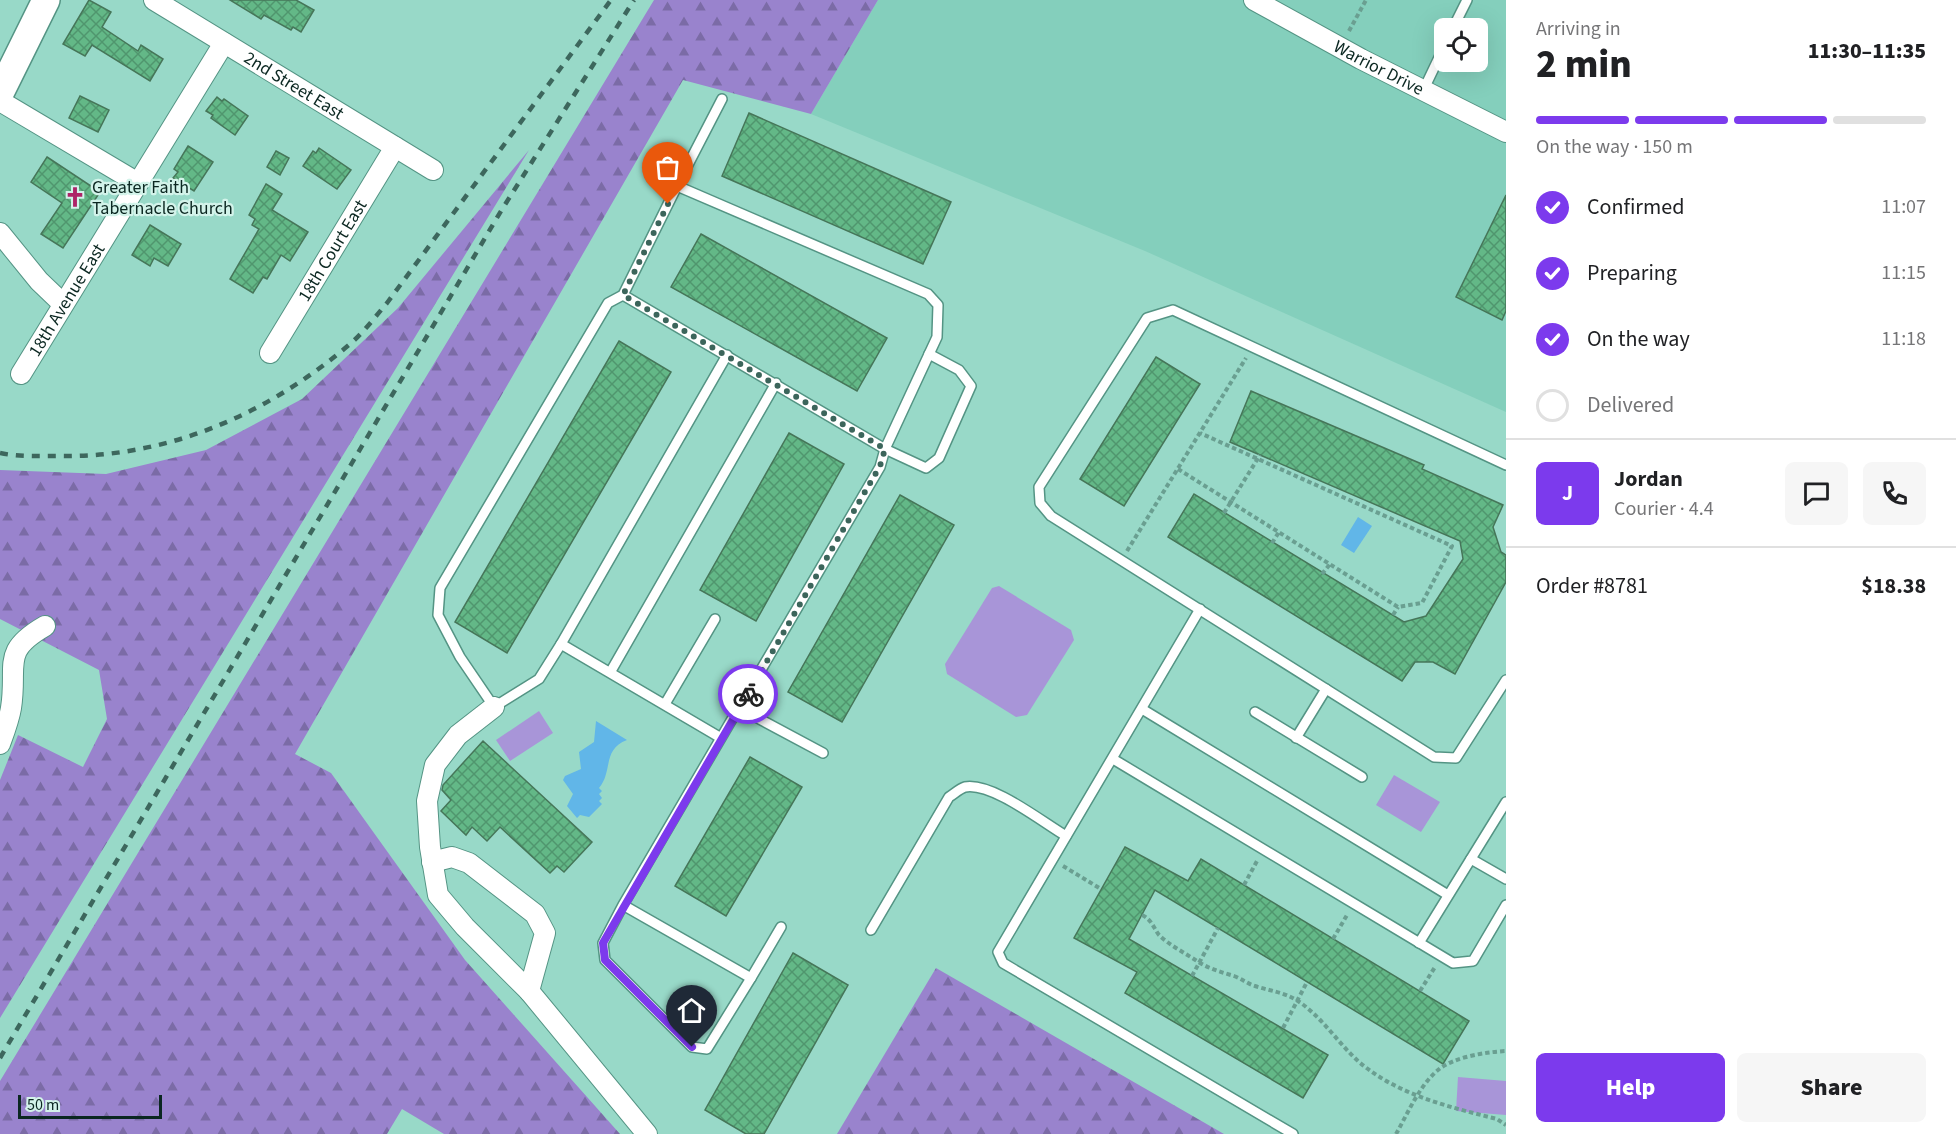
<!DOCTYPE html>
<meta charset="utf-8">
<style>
body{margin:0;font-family:"Source Sans 3",sans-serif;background:#f6f6f6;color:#202124;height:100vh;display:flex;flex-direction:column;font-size:22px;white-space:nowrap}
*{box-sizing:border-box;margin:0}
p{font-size:20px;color:#757577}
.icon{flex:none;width:33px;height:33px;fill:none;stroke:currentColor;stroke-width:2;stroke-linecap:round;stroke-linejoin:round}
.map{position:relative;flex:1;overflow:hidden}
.drawer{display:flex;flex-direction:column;background:#fff;width:450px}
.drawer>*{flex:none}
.buttons{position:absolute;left:1434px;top:18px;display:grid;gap:12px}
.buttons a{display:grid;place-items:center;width:54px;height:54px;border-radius:9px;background:#fff;box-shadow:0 6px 24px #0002;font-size:30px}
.scale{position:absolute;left:18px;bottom:15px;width:144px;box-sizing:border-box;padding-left:6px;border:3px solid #0b2721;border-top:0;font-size:16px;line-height:21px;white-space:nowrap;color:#0b2721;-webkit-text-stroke:4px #d3f3ea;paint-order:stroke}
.pin{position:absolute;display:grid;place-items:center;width:51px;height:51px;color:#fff;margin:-62px -26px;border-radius:50% 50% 50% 0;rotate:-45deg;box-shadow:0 0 6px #0007}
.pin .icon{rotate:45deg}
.courier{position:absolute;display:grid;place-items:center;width:60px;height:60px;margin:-30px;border:4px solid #7c3aed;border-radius:50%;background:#fff;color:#222;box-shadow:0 2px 8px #0007}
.summary em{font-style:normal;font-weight:800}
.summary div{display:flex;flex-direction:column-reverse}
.summary{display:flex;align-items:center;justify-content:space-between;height:102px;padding:0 30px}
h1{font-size:39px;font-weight:800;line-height:45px}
.bar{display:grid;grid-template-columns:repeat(4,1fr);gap:9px 6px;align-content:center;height:72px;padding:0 30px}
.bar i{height:8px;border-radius:4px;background:#e0e0e0}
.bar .on{background:#7c3aed}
.bar p{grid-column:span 4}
.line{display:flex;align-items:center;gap:15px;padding:0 30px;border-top:2px solid #e0e0e0}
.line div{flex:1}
.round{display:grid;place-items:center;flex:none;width:63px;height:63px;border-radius:9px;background:#f6f6f6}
ol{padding:0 30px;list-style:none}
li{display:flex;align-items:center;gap:18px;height:66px}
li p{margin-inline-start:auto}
li .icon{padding:6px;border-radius:50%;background:#7c3aed;color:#fff;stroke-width:4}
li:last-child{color:#757577}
li i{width:33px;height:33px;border:3px solid #e0e0e0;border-radius:50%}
.button{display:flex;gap:12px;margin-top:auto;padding:12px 30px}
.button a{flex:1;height:69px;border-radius:9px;background:#7c3aed;color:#fff;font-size:24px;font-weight:800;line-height:69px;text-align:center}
.button a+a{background:#f6f6f6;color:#202124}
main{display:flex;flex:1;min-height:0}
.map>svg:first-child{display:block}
.built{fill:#84cfbc;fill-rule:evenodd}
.forest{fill:url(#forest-firs)}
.park{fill:#a895d8}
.water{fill:#61b6e8}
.building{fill:url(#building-cross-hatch);stroke:#467659;stroke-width:1.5}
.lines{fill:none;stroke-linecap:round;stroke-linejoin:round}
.lane-casing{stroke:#549484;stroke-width:12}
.street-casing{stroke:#549484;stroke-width:22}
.secondary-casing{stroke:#549484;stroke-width:30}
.path{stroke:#6a9f91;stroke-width:4;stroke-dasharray:4.5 3;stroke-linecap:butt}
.lane{stroke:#fff;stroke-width:9}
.street{stroke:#fff;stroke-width:20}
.secondary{stroke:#fff;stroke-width:27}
.rail{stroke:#3d675d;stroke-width:4.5;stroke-dasharray:8 8;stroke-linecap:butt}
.done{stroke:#3c655b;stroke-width:6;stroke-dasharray:0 10.8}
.route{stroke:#7c3aed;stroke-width:8}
.labels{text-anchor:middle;stroke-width:4.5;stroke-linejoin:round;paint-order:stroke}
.street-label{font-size:18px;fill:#0b2721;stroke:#d3f3ea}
.poi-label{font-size:18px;fill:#0b2721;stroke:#d3f3ea;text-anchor:start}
</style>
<main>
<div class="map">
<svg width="1506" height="1134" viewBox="0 0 1506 1134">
<defs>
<pattern id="forest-firs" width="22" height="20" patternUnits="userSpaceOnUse" patternTransform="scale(1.5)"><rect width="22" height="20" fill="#9983cd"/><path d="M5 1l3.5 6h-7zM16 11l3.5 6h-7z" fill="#7b6ba6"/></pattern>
<pattern id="building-cross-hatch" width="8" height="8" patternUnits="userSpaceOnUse" patternTransform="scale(1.5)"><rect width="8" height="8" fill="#63b887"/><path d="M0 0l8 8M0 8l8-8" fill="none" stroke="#50966e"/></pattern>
</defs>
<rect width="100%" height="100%" fill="#98d9c8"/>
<path class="built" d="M878 0H1506V412L1145 251 811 114ZM1444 28H1478V62H1444Z"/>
<g class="forest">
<path d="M654 0H878L811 114 683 80 295 754 331 773 465 960 620 1134H444L402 1109 387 1134H0V1081Z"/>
<path d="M529 150 0 1018V780L18 735 83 767 107 719 99 670 0 619V470L106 474 206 450 302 399 398 308Z"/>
<path d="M936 968 1224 1134H837Z"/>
</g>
<g class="park">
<path d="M999 586 1071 630 1074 640 1027 715 1016 717 947 674 945 664 992 588Z"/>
<path d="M539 711 553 733 510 761 496 740Z"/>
<path d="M1394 775 1440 802 1421 832 1376 805Z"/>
<path d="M1458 1077 1506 1081V1115L1456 1111Z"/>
</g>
<g class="water">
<path d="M1358 517 1372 526 1354 553 1341 545Z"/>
<path d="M596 721 627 740C602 749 613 772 599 788L602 791 599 794 602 798 599 801 602 804 589 817 580 815 577 818 567 806 573 794 563 780 565 776 581 769 579 752 594 742Z"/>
</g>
<g class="building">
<path d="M89 0 111 12 102 27 138 51 141 45 163 59 150 81 92 45 85 56 63 44Z"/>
<path d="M230 0H296L314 10 301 32 293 27 291 30 264 15 261 19Z"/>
<path d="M80 96 109 110 98 132 69 118Z"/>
<path d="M217 97 222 101 224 99 248 116 235 135 211 118 213 115 206 111Z"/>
<path d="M749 113 951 202 923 264 722 176Z"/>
<path d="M188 146 213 162 194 191 173 178 178 172 174 169Z"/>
<path d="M319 148 351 170 337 189 303 166 313 151 316 153Z"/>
<path d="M276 151 289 158 280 175 267 167Z"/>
<path d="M47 157 100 192 63 248 41 234 62 203 31 182Z"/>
<path d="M266 184 282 194 272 210 308 232 290 261 281 255 267 279 263 277 253 293 230 279 259 229 252 225 255 219 249 215Z"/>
<path d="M1506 195V311L1502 320 1456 297Z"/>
<path d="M150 225 181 244 168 266 154 258 150 266 132 255Z"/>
<path d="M701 234 887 338 857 391 671 287Z"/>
<path d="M619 341 671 372 507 653 455 622Z"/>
<path d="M1156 357 1200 384 1124 506 1080 479Z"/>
<path d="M1251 391 1424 465 1422 469 1503 505 1493 527 1501 552 1506 555V582L1455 674 1433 662H1415L1402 681 1168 537 1194 494 1404 622 1426 616 1463 559 1460 541 1230 442Z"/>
<path d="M789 433 844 464 756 621 700 590Z"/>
<path d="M900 495 954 525 842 722 788 692Z"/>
<path d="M483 741 592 842 564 872 557 866 550 873 500 827 487 841 472 827 466 835 441 811 451 800 442 790 443 785Z"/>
<path d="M750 757 802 787 726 916 675 886Z"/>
<path d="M1125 847 1188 881 1201 859 1469 1021 1443 1064 1155 890 1129 939 1328 1055 1303 1098 1125 993 1137 972 1074 938Z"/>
<path d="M793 953 848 985 764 1134H746L705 1110Z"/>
</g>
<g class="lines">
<g class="lane-casing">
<g id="lane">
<path d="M1453 28 1467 0"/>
<path d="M1423 91 1444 47"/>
<path d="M677 186 722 99"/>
<path d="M623 295 885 449 926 468 939 458 971 386 959 370 929 354"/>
<path d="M1506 465 1173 310 1147 318 1039 487 1040 503 1051 516 1434 757 1456 758 1506 680"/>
<path d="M1200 609 998 952 1003 963 1293 1134"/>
<path d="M561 644 727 355"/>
<path d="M611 671 776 383"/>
<path d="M665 704 715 619"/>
<path d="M739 708 823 753"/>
<path d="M1142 709 1448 895"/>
<path d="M1255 712 1362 777"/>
<path d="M1296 738 1326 689"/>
<path d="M1113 759 1453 963 1473 961 1506 905"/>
<path d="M1471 859 1506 879"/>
<path d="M623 905 751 978 707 1049 692 1047 605 960 603 943 623 905 880 467 885 449 937 337 938 305 928 294 677 186 623 295 608 303 440 588 438 615 460 657 494 707 539 679 561 644 721 738"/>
<path d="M871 930 949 797C954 794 959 789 965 787 992 782 1042 822 1066 836"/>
<path d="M1419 943 1506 802"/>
<path d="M751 978 781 927"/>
</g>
</g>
<g class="street-casing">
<g id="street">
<path id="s1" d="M154 0 433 170"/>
<path id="s2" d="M1254 0 1361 59 1506 132"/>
<path d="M0 101 138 183"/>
<path d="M0 233 39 281 63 304"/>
<path id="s3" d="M270 353 395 147"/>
<path id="s4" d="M21 374 224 43"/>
<path d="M494 707 458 735 435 765 427 801 430 847 438 895 465 927 529 991 647 1134"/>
<path d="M0 744C4 733 9 720 11 708 18 664 0 652 45 626"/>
<path d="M432 862 452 857 469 863 535 914 545 933 529 991"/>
</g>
</g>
<g class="secondary-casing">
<path id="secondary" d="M0 93 46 0"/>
</g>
<g class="path">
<path d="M1349 31 1366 0"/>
<path d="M1178 469 1398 607 1422 603 1452 546 1200 433"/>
<path d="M1224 513 1260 455"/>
<path d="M1272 543 1279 532"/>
<path d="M1127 551 1246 358"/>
<path d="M1322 574 1330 564"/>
<path d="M1393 615 1398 607"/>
<path d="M1063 866 1101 889"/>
<path d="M1244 885 1257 861"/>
<path d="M1142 915C1152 920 1153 927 1159 935 1169 945 1185 953 1197 961 1209 969 1221 972 1234 976 1242 979 1248 984 1255 986 1270 991 1284 992 1298 1001 1322 1017 1338 1043 1359 1062 1398 1095 1449 1107 1497 1119L1506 1125"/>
<path d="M1333 939 1347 915"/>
<path d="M1192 976 1218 928"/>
<path d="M1420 991 1435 967"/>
<path d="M1283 1028 1307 982"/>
<path d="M1396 1134C1408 1113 1419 1086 1438 1070 1453 1057 1486 1052 1506 1051"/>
</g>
<use href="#lane" class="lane"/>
<use href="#street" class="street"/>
<use href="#secondary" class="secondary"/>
<g class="rail">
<path d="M0 453C19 457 39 456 59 456 168 458 268 414 350 344 364 332 375 317 387 303L611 0"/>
<path d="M0 1058 501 211 634 0"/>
</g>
</g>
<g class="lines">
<path class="done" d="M668 204 623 295 885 449 880 466 748 694"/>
<path class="route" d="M692 1047 605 960 603 943 748 694"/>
</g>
<defs>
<g id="church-bare" transform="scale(1.62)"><path d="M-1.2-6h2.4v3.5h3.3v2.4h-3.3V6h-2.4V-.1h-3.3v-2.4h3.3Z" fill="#ad2467" stroke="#d3f3ea" stroke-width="2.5" paint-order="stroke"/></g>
</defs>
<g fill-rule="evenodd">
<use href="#church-bare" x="75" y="197"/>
</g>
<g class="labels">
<g class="street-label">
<text dy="6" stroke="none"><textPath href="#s2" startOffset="142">Warrior Drive</textPath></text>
<text dy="6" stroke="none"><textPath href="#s1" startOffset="164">2nd Street East</textPath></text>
<text dy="6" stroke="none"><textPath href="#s3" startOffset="120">18th Court East</textPath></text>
<text dy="6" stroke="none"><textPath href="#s4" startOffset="87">18th Avenue East</textPath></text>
</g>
<g class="poi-label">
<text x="92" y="193">Greater Faith<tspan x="92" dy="21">Tabernacle Church</tspan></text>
</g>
</g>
</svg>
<div class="buttons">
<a><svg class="icon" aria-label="locate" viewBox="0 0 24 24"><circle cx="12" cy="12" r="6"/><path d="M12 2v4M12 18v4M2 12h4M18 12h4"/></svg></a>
</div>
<div class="scale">50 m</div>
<div class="pin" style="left:668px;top:204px;background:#ea580c"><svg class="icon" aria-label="bag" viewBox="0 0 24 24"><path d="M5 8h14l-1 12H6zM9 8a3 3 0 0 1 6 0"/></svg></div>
<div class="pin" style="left:692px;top:1047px;background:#1f2937"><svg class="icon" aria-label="home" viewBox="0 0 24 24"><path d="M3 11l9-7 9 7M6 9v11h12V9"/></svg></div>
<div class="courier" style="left:748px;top:694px"><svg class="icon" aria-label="bike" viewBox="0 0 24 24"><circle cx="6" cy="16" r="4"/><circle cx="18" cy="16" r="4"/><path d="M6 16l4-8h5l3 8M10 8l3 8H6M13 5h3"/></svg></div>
</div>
<section class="drawer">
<div class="summary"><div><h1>2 min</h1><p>Arriving in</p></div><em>11:30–11:35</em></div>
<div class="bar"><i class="on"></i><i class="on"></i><i class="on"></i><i></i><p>On the way · 150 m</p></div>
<ol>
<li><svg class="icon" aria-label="check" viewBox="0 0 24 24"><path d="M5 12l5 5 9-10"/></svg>Confirmed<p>11:07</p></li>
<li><svg class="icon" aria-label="check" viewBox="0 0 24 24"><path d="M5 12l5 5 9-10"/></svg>Preparing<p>11:15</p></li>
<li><svg class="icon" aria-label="check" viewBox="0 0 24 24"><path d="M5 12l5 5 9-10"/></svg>On the way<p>11:18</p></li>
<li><i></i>Delivered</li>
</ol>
<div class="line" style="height:108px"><b class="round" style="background:#7c3aed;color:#fff">J</b><div><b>Jordan</b><p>Courier · 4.4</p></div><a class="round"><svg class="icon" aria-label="chat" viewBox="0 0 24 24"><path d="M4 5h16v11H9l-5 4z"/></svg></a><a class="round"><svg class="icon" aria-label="phone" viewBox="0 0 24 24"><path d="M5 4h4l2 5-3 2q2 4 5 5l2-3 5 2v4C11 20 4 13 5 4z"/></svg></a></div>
<div class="line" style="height:78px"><div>Order #8781</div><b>$18.38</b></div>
<div class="button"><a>Help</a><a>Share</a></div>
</section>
</main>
